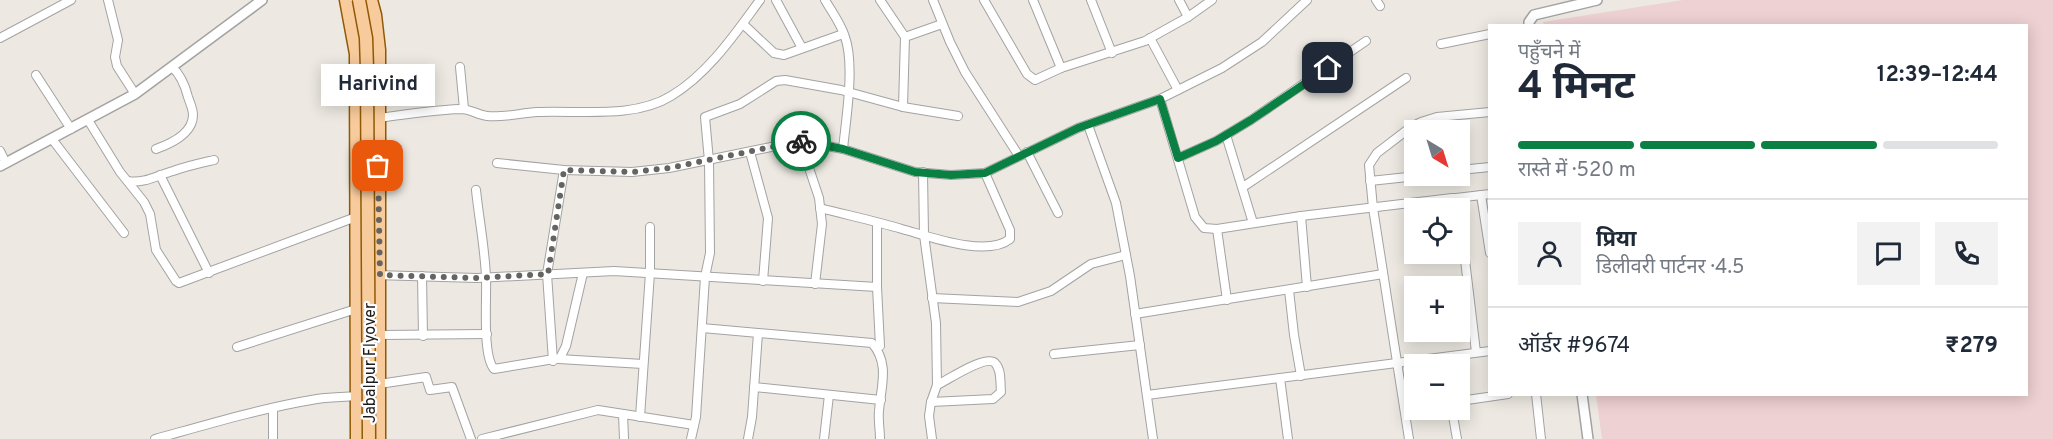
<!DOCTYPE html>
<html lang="hi">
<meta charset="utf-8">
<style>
body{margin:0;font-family:Overpass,"Noto Sans Devanagari",sans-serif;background:#f2f2f3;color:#1f2937;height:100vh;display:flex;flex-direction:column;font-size:22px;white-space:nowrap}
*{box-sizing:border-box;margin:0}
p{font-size:20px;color:#747a83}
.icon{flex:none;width:33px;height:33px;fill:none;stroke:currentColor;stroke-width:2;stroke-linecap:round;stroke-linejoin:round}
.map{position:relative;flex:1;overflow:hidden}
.side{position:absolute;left:1488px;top:24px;width:540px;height:372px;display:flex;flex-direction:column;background:#fff;border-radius:0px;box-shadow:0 3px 15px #0003}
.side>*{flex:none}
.needle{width:39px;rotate:142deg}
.fabs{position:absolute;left:1404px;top:120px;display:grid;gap:12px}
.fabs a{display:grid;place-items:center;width:66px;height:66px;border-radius:0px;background:#fff;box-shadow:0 3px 15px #0003;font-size:30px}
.pin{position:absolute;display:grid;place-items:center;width:51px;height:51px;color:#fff;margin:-26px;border-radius:12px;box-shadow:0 3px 9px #0006}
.courier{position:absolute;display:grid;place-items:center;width:60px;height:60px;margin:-30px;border:4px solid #0b8043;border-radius:50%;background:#fff;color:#222;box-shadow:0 2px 8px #0007}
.bubble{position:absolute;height:42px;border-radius:0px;background:#fff;box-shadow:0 3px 15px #0003;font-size:20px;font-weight:700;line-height:42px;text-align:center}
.summary em{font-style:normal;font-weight:700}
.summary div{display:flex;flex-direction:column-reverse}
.summary{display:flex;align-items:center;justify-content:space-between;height:102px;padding:0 30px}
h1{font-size:39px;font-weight:700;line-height:45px}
.bar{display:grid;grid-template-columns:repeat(4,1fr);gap:9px 6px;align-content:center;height:72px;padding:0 30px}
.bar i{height:8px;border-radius:4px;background:#e0e1e3}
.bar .active{background:#0b8043}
.bar p{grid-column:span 4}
.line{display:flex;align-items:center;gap:15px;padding:0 30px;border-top:2px solid #e0e1e3}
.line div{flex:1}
.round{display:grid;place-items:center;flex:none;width:63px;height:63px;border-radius:0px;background:#f2f2f3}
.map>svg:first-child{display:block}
.commercial{fill:#eed1d2}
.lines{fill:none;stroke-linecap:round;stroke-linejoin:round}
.minor-casing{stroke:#a3a3a3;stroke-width:10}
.tertiary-casing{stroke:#a3a3a3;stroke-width:12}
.primary-casing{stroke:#8f5905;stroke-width:15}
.minor{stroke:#fff;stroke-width:8}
.tertiary{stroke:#fff;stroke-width:9}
.primary{stroke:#f8cb9c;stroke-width:12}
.primary-bridge-casing{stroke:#8f5905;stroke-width:15;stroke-linecap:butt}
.primary-bridge{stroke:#f8cb9c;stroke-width:12}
.done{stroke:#656461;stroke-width:6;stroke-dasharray:0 10.8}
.route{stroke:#0b8043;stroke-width:8}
.labels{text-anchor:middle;stroke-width:4.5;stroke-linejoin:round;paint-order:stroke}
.street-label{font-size:16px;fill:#1c1c1c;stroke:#fff}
</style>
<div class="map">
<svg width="2053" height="439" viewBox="0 0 2053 439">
<rect width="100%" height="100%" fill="#ede9e2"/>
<path class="commercial" d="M1683 0H2053V439H1602L1596 395 2026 394V26L1544 25 1543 22Z"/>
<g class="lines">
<g class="minor-casing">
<g id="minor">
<path d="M108 0 118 40 115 57 117 66 135 94"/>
<path d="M776 0 802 48"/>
<path d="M825 0C832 12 841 24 845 37 855 65 846 119 843 149"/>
<path d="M880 0 905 37 903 107"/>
<path d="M933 0 950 42 965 72 1019 156"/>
<path d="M984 0 1027 74 1035 80 1061 68 1145 41 1188 17 1212 0"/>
<path d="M1033 0 1061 68"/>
<path d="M1091 0 1112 53"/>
<path d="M1179 0 1188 17"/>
<path d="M1376 0 1380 6"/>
<path d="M743 24 774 53 784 55 843 34"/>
<path d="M905 37 942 24"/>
<path d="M0 38 71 0"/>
<path d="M1150 38 1178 90"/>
<path d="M1441 44 1490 34"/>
<path d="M460 67 464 109"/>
<path d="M36 75 71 129"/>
<path d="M1160 99 1195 217 1204 228 1217 229"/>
<path d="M379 118C406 114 433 110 461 109 470 109 478 115 487 116 502 118 521 113 537 112 579 110 634 119 671 96 708 74 735 34 760 0"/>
<path d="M88 120 120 172 144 202 150 214 156 250 176 281 179 283 356 217"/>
<path d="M1088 125 1116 203 1130 276 1153 439"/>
<path d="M1226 135 1253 223"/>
<path d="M52 139 124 233"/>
<path d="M800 141 819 198 822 224 815 284"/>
<path d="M156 149C170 144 193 134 193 115 193 109 190 103 188 97 185 85 181 75 172 67"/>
<path d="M0 151 6 163"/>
<path d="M750 152 768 218 763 281"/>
<path d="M1027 152 1058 213"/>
<path d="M1178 158 1216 141 1251 120 1366 41"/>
<path d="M497 163 564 170 632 172 669 168 800 141 843 149 915 172 951 175 985 173 1078 128 1160 99 1222 68 1262 42 1307 0"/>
<path d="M1460 170 1490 167"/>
<path d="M923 172 924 235 936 323 937 385 931 402 929 416 932 439"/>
<path d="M160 175 209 273"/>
<path d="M128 181C144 184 158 175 173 171 187 166 201 163 214 160"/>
<path d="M1370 181 1417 176"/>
<path d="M1243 187 1406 78"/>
<path d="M476 190C479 219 485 249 486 278 487 298 482 355 494 369L560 358 566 346 583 273"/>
<path d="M1481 195 1490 253"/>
<path d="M1456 198 1490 194"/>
<path d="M820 208C847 215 875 221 902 229 928 236 986 258 1010 239V230L985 173"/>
<path d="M1301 216 1307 287"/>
<path d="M1460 218 1476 352"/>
<path d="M877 223V287L880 346"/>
<path d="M375 275 477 278 614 271 877 287"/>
<path d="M422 276 423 336"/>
<path d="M1289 290 1294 335 1301 376"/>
<path d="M932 298 1018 302 1051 291 1091 264 1126 255"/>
<path d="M1227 300 1217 229 1301 216 1452 198H1456L1458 208"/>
<path d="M1135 314 1383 274"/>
<path d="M702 328 872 343C890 364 881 386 879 411 878 420 880 430 880 439"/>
<path d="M379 335 487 334"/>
<path d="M237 347 356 309"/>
<path d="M1054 354 1140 345"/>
<path d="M559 359 643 364"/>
<path d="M553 361 547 274 564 170"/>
<path d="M1280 378 1288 439"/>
<path d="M379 384 426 377 430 390 452 387 471 439"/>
<path d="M754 387 881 400"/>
<path d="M1536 394 1541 439"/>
<path d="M1147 395 1490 351"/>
<path d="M1460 401 1508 394"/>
<path d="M931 402 993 399 1001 392C1000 384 1002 370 995 363 986 354 948 380 937 385"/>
<path d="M273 408V439"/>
<path d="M1452 410 1457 439"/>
<path d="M623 414 624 439"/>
<path d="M640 417 650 273V227"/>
<path d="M155 439C209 424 262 408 317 399 331 397 345 397 359 396"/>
<path d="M482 439 598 410 694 425"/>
<path d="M691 439 696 417 705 277 710 253 709 161 705 117 740 104 776 81 785 80 841 90 903 107 958 116"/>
<path d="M748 439 752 417 758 333"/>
<path d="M824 439 829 395"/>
<path d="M1409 439 1373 208 1369 165 1377 153 1411 127 1421 122 1437 117 1490 112"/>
</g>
</g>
<g class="tertiary-casing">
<g id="tertiary">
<path d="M1529 26V22L1534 15 1597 0"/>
<path d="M0 166 135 94 262 0"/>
<path d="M1582 394 1588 439"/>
</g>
</g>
<g class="primary-casing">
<g id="primary">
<path d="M346 0 356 54 357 439"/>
<path d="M371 0 375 15 379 50V439"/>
</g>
</g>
<use href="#minor" class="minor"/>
<use href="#tertiary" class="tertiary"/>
<use href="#primary" class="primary"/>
<g class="primary-bridge-casing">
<path id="primary-bridge" d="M359 0 366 38 367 69 369 439"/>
</g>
<use href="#primary-bridge" class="primary-bridge"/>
</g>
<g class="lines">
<path class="done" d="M378 166 380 275 477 278 548 274 564 170 632 172 669 168 801 141"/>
<path class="route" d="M801 141 843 149 915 172 951 175 985 173 1078 128 1160 99 1178 158 1216 141 1251 120 1328 68"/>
</g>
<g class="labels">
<g class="street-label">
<text transform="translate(369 363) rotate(-90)" y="6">Jabalpur Flyover</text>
</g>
</g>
</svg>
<div class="fabs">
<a><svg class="needle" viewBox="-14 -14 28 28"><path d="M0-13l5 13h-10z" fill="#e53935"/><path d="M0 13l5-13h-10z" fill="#747a83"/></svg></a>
<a><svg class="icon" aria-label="locate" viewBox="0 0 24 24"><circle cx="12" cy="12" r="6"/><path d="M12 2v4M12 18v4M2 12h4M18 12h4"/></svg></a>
<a>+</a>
<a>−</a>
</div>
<div class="pin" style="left:378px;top:166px;background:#ea580c"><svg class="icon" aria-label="bag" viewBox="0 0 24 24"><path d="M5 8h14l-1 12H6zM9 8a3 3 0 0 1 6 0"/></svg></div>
<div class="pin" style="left:1328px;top:68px;background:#1f2937"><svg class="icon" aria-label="home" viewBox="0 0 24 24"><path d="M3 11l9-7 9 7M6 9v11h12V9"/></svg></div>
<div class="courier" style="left:801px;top:141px"><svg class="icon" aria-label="bike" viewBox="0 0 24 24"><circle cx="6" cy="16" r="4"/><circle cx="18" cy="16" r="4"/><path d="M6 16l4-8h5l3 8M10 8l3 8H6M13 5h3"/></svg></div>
<div class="bubble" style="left:321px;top:64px;width:114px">Harivind</div>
<section class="side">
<div class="summary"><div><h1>4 मिनट</h1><p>पहुँचने में</p></div><em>12:39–12:44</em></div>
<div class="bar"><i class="active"></i><i class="active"></i><i class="active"></i><i></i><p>रास्ते में · 520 m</p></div>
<div class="line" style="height:108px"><a class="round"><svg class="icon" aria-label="person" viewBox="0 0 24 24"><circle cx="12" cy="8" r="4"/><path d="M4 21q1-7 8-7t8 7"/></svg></a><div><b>प्रिया</b><p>डिलीवरी पार्टनर · 4.5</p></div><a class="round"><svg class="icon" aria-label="chat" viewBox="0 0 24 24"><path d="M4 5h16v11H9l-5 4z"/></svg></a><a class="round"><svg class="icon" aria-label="phone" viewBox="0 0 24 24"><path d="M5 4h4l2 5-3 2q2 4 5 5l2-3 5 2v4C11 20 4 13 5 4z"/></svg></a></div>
<div class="line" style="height:78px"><div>ऑर्डर #9674</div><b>₹279</b></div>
</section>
</div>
